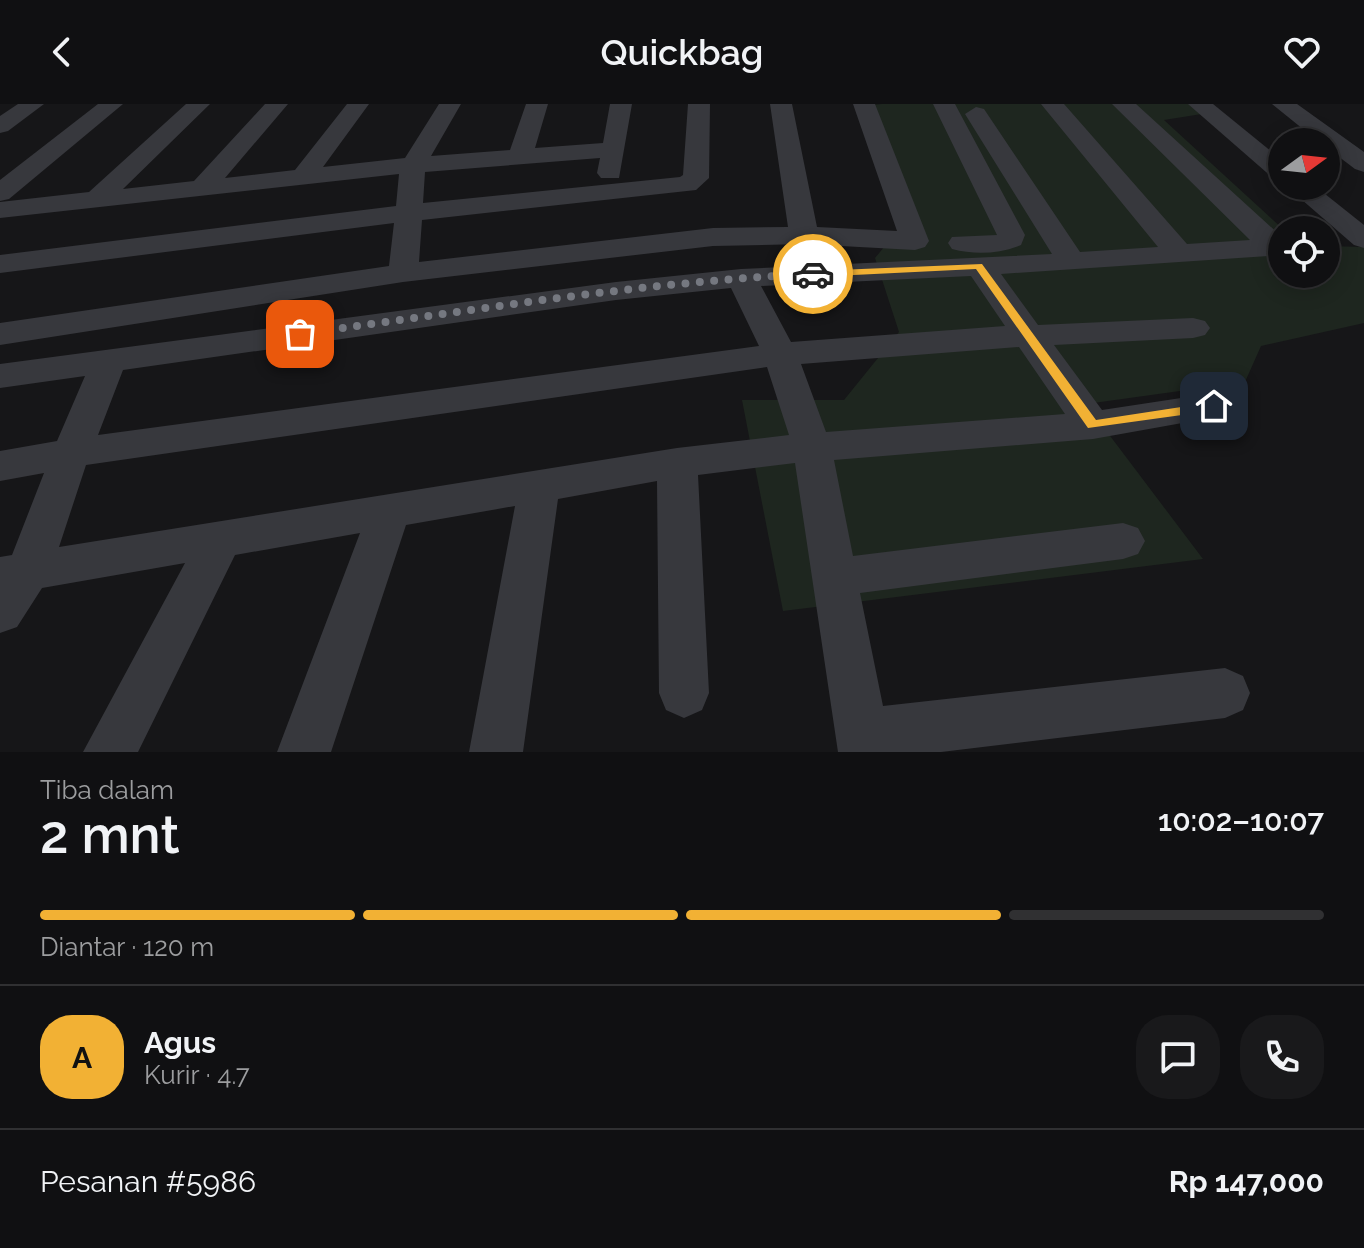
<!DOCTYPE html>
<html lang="id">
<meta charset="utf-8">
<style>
body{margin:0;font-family:Raleway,sans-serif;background:#19191b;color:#f1f3f6;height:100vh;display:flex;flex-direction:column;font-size:30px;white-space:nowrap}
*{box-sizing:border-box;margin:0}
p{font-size:26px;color:#9c9d9f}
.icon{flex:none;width:44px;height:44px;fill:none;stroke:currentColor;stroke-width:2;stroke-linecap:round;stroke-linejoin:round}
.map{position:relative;height:648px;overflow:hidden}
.panel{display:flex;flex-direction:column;background:#101012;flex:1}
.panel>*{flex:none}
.needle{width:52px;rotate:75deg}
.buttons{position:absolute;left:1268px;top:24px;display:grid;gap:16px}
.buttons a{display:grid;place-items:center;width:72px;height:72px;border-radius:50%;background:#101012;box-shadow:0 4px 20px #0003,0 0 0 2px #303032;font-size:40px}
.pin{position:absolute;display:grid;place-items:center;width:68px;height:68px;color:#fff;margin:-34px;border-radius:16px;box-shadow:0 4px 12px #0006}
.courier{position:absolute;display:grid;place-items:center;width:80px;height:80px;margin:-40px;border:6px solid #f2b134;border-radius:50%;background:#fff;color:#222;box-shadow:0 2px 10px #0007}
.summary em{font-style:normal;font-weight:600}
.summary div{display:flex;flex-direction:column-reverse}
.summary{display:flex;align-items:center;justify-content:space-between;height:136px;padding:0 40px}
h1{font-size:52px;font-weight:600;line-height:60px}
.bar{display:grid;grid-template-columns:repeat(4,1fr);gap:12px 8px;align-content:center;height:96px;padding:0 40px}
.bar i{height:10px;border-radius:6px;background:#303032}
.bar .active{background:#f2b134}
.bar p{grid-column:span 4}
.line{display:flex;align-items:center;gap:20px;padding:0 40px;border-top:2px solid #303032}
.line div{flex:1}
.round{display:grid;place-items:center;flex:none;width:84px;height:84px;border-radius:32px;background:#19191b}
header{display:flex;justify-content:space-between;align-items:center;height:104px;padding:0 40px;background:#101012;font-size:36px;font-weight:600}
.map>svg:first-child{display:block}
.green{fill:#1e261f}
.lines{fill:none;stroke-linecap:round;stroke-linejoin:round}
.minor{fill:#37383d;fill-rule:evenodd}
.route{fill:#f2b134}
.done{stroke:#757880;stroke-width:8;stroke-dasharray:0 14.4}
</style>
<header><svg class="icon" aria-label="back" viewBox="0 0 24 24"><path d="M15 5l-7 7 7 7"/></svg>Quickbag<svg class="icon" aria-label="heart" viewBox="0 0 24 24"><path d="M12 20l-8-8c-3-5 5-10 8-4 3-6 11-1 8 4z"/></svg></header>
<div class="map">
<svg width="1364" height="648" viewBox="0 0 1364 648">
<rect width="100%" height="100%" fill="#161618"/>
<path class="green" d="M882 0H1197L1208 9 1164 16 1284 126 1282 170H1326V142L1364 143V219L1261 242 1245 278 1086 300 1203 455 783 507 742 296H844L899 228 875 154 909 113 859 2Z"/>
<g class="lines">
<g class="minor">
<path d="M18 0H44L8 27 0 29V12Z"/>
<path d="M98 0H123L9 95 0 97V76Z"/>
<path d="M186 0H210L123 85 194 77 265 0H288L225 74 295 66 347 0H369L323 63 405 54 439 0H461L431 52 510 46 526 0H548L535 44 603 39 610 0H632L619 74H601L597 69 600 54 425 68 423 99 680 73 683 71 688 0H710L709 74 696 86 422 116 419 158 713 124 788 123 770 0H792L817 123 897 127 853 0H875L929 137 925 143 915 146 804 140 713 142 403 178 0 241V219L389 162 394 119 0 169V151L396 102 399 70 0 114V98L89 88Z"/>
<path d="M933 0H955L1025 131 1021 141C999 150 975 151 952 145L948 139 952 133 997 131Z"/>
<path d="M1041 0H1064L1187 140 1250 136 1112 0H1136L1282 133V151L1001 170 1038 221 1193 214 1205 217 1210 224 1205 231 1193 234 1054 241 1102 306 1214 289 1227 293 1232 302 1227 311 1093 335 834 356 853 452 1123 419 1138 424 1145 437 1138 450 1123 455 860 489 883 602 1225 564 1243 572 1250 589 1243 606 1225 614 941 648H838L795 359 698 371 709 589 702 606 684 614 666 606 659 589 657 377 558 395 523 648H469L515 402 406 421 331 648H277L360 429 235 451 138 648H83L185 459 42 484 17 523 0 529V453L12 451 44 369 0 377V347L57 337 85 272 0 284V260L616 178 741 165 1052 150 965 10 976 3 984 5 1080 148 1158 143ZM971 172 1005 222 791 238 761 182ZM731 184 759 242 98 331 123 266 616 196ZM1019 243 1065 310 826 328 801 260ZM767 263 789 331 677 344 59 443 86 361Z"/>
<path d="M1188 0H1213L1282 56V77L1273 74Z"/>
<path d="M1272 0H1297L1364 48V68L1355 65 1326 43V38H1319Z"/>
<path d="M1286 82H1315L1364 121V144L1354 141Z"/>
</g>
</g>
<path class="route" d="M982 160 1096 316 1214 298 1220 302 1218 306 1088 324 976 165 813 173 808 170 813 167Z"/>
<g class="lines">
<path class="done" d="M300 230C470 207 641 178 813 170"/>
</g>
</svg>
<div class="buttons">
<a><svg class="needle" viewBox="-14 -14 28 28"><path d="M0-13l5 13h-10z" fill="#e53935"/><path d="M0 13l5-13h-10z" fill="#9c9d9f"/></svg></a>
<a><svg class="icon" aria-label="locate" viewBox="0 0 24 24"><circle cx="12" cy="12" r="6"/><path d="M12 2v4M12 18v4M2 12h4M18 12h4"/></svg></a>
</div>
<div class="pin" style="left:300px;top:230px;background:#ea580c"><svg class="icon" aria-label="bag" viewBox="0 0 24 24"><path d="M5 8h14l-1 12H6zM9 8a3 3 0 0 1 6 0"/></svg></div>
<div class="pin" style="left:1214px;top:302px;background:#1f2937"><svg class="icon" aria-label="home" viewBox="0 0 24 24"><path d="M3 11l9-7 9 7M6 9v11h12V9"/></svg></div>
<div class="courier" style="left:813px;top:170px"><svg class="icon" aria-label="car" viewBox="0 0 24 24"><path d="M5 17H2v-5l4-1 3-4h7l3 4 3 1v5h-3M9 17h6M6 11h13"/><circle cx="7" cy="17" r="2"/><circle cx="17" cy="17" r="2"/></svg></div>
</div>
<section class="panel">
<div class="summary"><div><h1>2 mnt</h1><p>Tiba dalam</p></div><em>10:02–10:07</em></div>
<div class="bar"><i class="active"></i><i class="active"></i><i class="active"></i><i></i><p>Diantar · 120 m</p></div>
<div class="line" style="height:144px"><b class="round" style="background:#f2b134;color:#111">A</b><div><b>Agus</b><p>Kurir · 4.7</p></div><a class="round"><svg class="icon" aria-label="chat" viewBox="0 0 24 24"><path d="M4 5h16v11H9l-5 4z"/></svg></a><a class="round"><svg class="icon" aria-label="phone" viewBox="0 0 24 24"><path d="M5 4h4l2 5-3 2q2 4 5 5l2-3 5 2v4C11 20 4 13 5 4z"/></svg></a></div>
<div class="line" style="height:104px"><div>Pesanan #5986</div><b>Rp 147,000</b></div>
</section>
